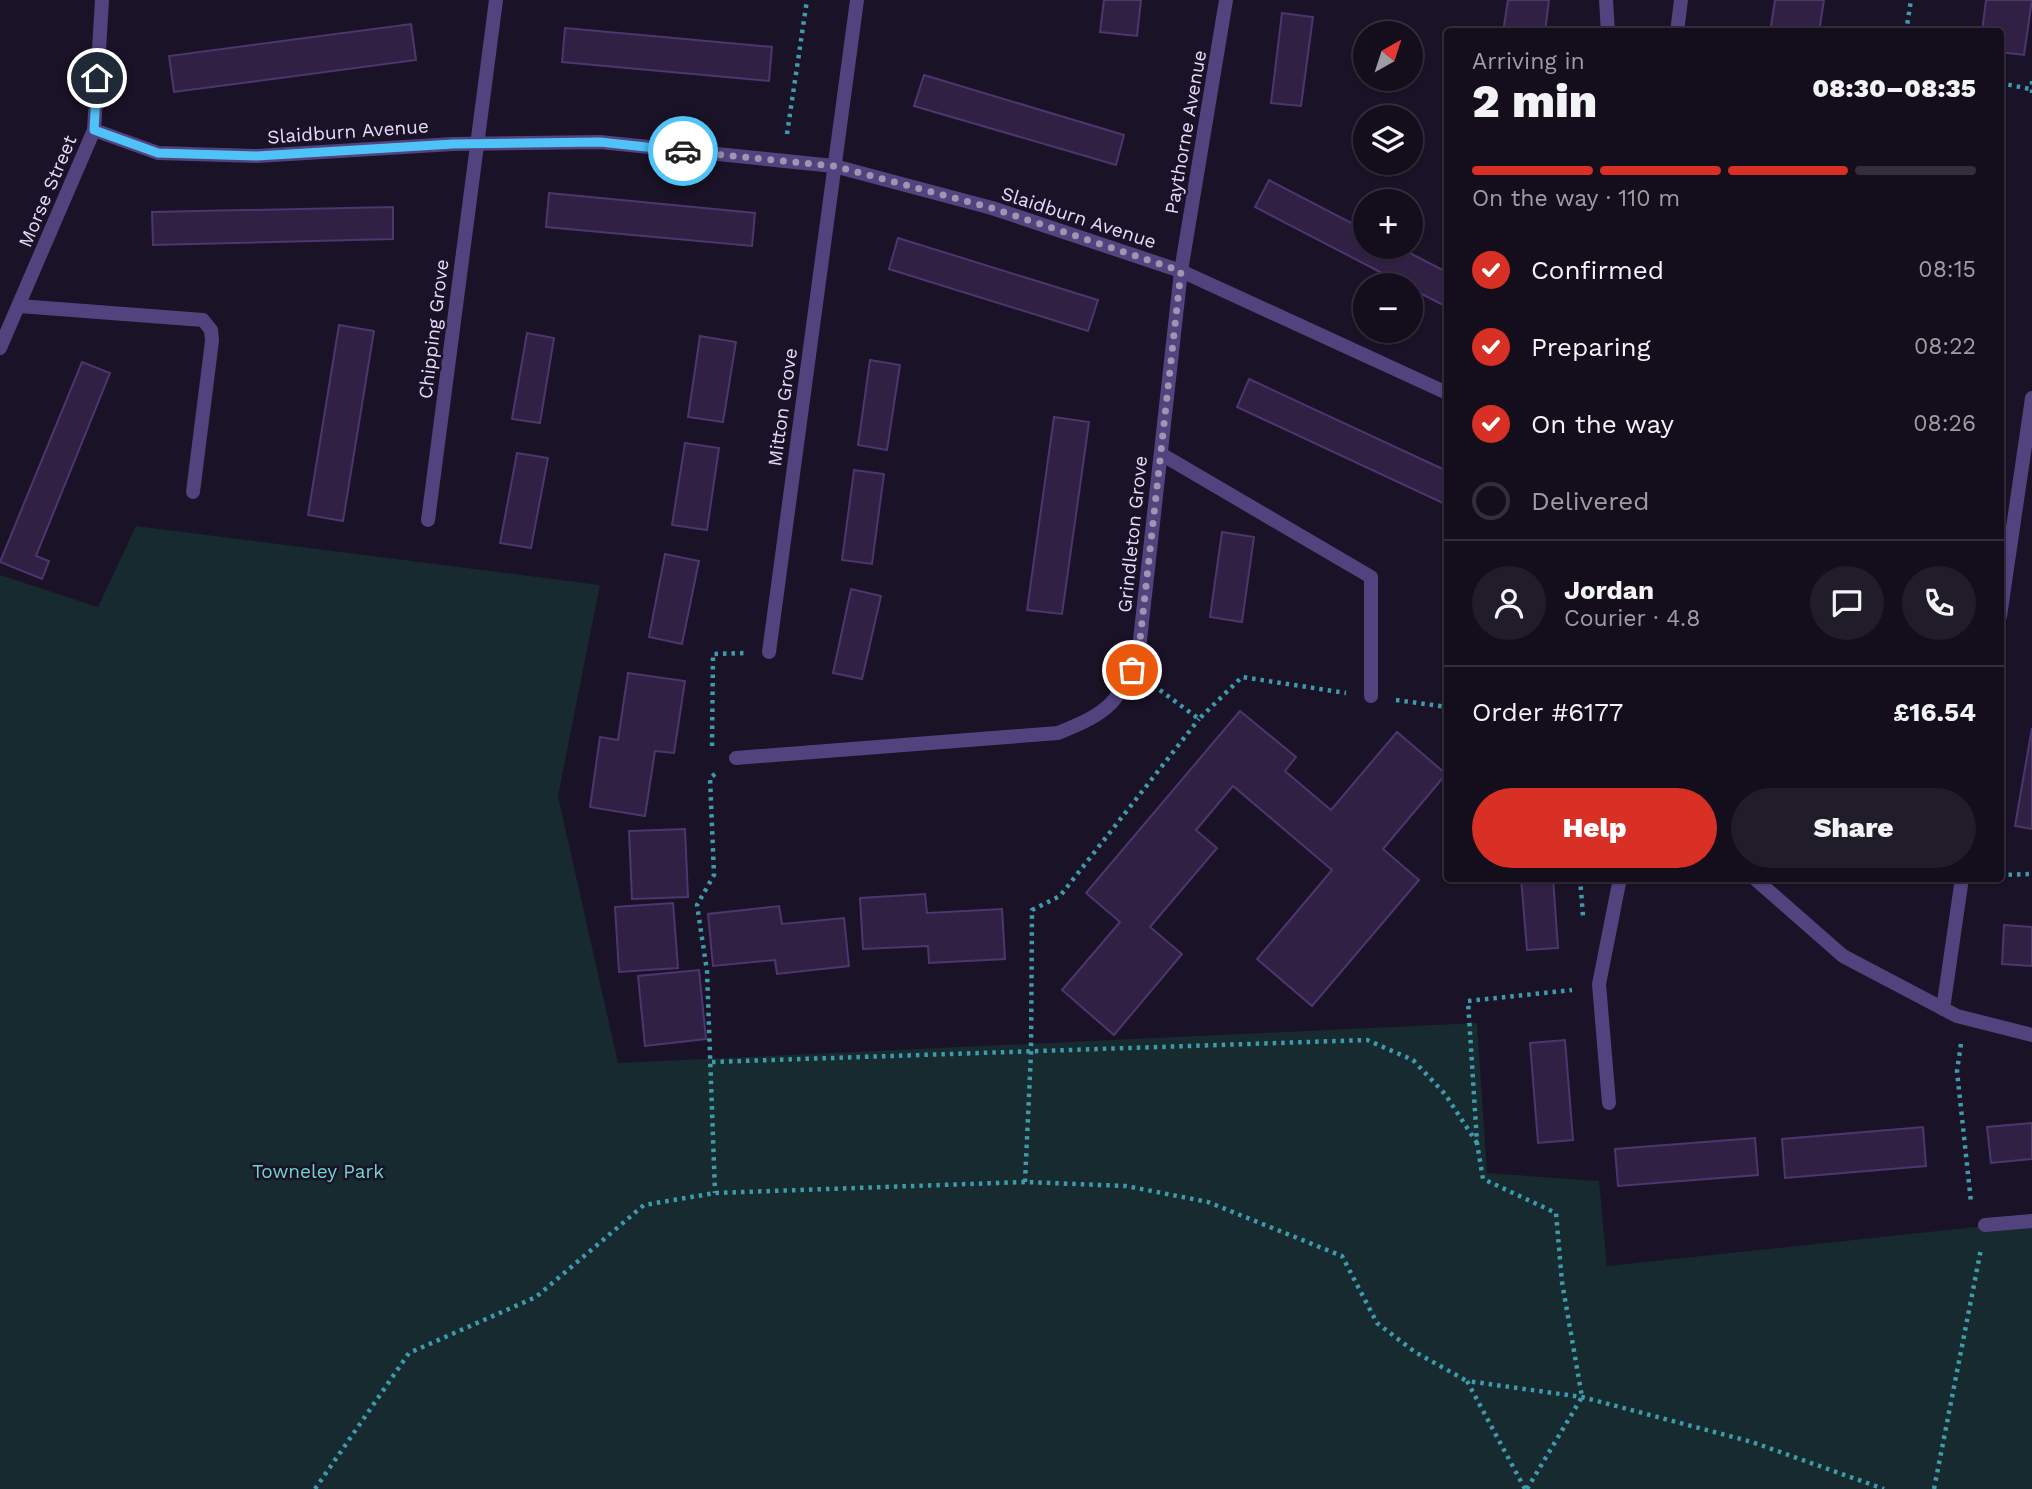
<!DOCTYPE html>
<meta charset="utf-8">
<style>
body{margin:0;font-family:"Work Sans",sans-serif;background:#211c29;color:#f1f3f6;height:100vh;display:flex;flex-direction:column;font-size:26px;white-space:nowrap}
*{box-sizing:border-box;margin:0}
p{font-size:23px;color:#9d9ca3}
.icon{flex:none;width:38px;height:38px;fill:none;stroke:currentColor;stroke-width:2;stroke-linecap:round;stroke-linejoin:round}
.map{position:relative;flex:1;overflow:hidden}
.side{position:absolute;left:1444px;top:28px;width:560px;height:854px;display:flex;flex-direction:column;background:#140e1c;border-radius:7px;box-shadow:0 2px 5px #0004,0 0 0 2px #332e3b}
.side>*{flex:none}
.needle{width:46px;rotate:39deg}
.controls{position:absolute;left:1353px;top:21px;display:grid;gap:14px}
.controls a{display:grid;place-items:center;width:70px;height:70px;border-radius:50%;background:#140e1c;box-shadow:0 2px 5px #0004,0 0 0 2px #332e3b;font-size:35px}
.pin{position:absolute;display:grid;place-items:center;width:60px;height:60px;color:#fff;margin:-30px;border:4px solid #fff;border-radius:50%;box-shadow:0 2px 7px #0007}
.courier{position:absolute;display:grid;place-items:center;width:70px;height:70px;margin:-35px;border:5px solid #4fc3f7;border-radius:50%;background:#fff;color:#222;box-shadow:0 2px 9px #0007}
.headline em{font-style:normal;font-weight:800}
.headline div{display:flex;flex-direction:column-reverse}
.headline{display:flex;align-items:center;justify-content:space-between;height:119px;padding:0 28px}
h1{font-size:46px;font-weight:800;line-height:52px}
.bar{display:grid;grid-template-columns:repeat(4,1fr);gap:10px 7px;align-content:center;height:84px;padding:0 28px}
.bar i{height:9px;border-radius:5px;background:#332e3b}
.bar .selected{background:#d93025}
.bar p{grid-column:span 4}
.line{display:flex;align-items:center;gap:18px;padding:0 28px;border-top:2px solid #332e3b}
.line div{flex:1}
.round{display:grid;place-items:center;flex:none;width:74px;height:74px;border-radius:37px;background:#211c29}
ol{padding:0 28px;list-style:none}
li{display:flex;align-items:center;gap:21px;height:77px}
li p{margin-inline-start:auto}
li .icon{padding:7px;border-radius:50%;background:#d93025;color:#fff;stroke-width:4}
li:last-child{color:#9d9ca3}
li i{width:38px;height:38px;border:4px solid #332e3b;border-radius:50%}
.button{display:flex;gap:14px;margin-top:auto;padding:14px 28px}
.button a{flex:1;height:80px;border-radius:42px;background:#d93025;color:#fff;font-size:28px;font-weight:800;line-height:80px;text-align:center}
.button a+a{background:#211c29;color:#f1f3f6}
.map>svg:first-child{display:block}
.green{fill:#162a2f}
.building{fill:#302144;stroke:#4d356e;stroke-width:2}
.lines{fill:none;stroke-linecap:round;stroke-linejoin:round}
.path{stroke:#3e9bac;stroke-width:4.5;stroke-dasharray:3.5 5;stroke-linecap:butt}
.service{stroke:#52437f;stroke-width:14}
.minor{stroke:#52437f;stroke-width:14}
.done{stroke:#9f95b0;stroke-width:7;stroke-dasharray:0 12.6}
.route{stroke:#4fc3f7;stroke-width:9}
.labels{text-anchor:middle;stroke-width:5;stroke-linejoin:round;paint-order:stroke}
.street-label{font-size:19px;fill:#e6dbfb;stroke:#1a1226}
.park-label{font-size:19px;fill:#6fd3cf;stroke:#1a1226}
</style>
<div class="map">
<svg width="2032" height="1489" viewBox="0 0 2032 1489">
<rect width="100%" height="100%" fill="#1a1226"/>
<path class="green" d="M136 526 600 585 558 796 618 1063 1477 1023 1487 1173 1599 1181 1607 1266 2032 1221V1489H0V575L98 607Z"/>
<g class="building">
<path d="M1104 0H1141L1137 36 1100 32Z"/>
<path d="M1508 0H1549L1545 32H1503Z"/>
<path d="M1775 0H1824L1819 32H1770Z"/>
<path d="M1986 0H2032L2024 55 2000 52V32H1982Z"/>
<path d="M1282 13 1313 17 1301 106 1271 103Z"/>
<path d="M411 24 416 60 174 92 169 56Z"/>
<path d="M565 28 772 47 769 81 562 62Z"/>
<path d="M924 75 1124 135 1116 165 914 106Z"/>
<path d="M1269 180 1365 230V247H1398L1447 272V307L1410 288V285H1405L1255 207Z"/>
<path d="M549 193 755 213 752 246 546 227Z"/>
<path d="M393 207V239L153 245 152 212Z"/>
<path d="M898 238 1098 300 1088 331 889 269Z"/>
<path d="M339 325 374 331 343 521 308 515Z"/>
<path d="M527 333 554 338 540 423 512 419Z"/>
<path d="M700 336 736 342 723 422 688 417Z"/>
<path d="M870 360 900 365 887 450 858 445Z"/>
<path d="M82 362 110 373 36 556 49 561 42 579 0 562Z"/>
<path d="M1249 379 1447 471V505L1237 407Z"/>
<path d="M1054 417 1089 422 1062 614 1027 610Z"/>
<path d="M685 443 719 448 707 530 672 525Z"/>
<path d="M517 453 548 458 531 548 500 543Z"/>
<path d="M854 470 884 474 872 564 842 560Z"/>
<path d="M1222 532 1254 537 1242 622 1210 617Z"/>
<path d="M665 554 699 561 682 644 649 637Z"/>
<path d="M851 589 881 596 862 679 833 673Z"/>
<path d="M628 673 685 681 674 753 655 751 645 816 590 807 600 737 618 740Z"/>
<path d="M1240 711 1296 757 1285 771 1331 810 1397 732 1446 774 1383 849 1419 880 1312 1006 1257 959 1332 870 1233 786 1196 830 1217 848 1150 927 1182 954 1114 1035 1062 990 1120 922 1086 893Z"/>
<path d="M2032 728V829L2015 826Z"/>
<path d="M685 829 688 897 632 899 629 831Z"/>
<path d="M1521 878H1553L1558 948 1527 950Z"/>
<path d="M925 894 927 913 1002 909 1005 959 929 963 928 946 863 949 860 898Z"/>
<path d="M673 903 678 968 619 972 615 907Z"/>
<path d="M779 906 782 924 844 918 849 966 777 974 775 960 713 966 708 914Z"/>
<path d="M2004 925 2032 927V966L2002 964Z"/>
<path d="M699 970 706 1039 645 1046 638 976Z"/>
<path d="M1565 1040 1573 1140 1538 1143 1530 1043Z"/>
<path d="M2032 1123V1159L1991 1163 1987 1127Z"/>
<path d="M1923 1127 1926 1166 1785 1178 1782 1139Z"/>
<path d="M1755 1138 1758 1175 1618 1186 1615 1149Z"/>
</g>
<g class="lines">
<g class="path">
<path d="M1906 32 1911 0"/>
<path d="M2032 81V97"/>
<path d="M2000 83 2030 89"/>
<path d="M787 134 807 0"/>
<path d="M1153 685 1199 719 1242 677 1346 693"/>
<path d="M1396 700 1447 707"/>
<path d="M712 746 713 654 745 653"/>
<path d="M715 774 710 778 714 875 697 905 707 971 715 1193"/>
<path d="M2000 875 2032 874"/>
<path d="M1580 878 1583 916"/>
<path d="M1961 1044 1957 1071 1971 1202"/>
<path d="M712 1062 1367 1040 1413 1060 1445 1094 1477 1143"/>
<path d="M1025 1182 1031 1053 1032 910 1060 896 1199 719"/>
<path d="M315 1489 409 1353 536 1297 644 1205 715 1193 1025 1182 1126 1186 1208 1202 1342 1256 1377 1323 1415 1352 1467 1381"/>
<path d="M1525 1489 1467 1381 1582 1397 1752 1442 1884 1489"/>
<path d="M1527 1489 1582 1397 1562 1282 1556 1213 1483 1179 1477 1143 1468 1001 1572 990"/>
<path d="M1934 1489 1981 1249"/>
</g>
<g class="service">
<path d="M19 306 203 320 211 330 212 341 193 492"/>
<path d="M1609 1103 1599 984 1620 878"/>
<path d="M1985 1225 2032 1221"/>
</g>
<g class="minor">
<path d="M1606 0 1608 32"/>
<path d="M1677 32 1681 0"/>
<path d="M94 130 158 153 257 156 453 144 600 142 834 166 992 208 1181 271 1447 393"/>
<path d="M0 348 94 130 102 0"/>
<path d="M1161 454 1371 577V696"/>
<path d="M428 520 496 0"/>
<path d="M2000 616 2032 398"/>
<path d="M769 652 857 0"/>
<path d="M736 758 1058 733C1110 712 1120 703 1139 649L1181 271 1226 0"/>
<path d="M1754 878 1843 956 1957 1016 2032 1035"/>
<path d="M1943 1009 1962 878"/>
</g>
</g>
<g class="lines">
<path class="done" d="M683 151 834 166 992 208 1181 271 1139 649 1132 670"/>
<path class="route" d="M97 78 94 130 158 153 257 156 453 144 600 142 683 151"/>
</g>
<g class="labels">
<g class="street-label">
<text transform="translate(348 131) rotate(-4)" y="7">Slaidburn Avenue</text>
<text transform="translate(1185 132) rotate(-80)" y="7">Paythorne Avenue</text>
<text transform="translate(47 191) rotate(-67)" y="7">Morse Street</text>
<text transform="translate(1079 217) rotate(18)" y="7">Slaidburn Avenue</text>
<text transform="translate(433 329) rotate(-83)" y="7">Chipping Grove</text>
<text transform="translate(782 407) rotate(-82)" y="7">Mitton Grove</text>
<text transform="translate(1132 534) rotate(-84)" y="7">Grindleton Grove</text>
</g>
<g class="park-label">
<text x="318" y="1178">Towneley Park</text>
</g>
</g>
</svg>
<div class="controls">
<a><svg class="needle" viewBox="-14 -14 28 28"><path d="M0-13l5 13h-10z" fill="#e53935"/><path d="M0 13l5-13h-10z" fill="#9d9ca3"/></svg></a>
<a><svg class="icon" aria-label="layers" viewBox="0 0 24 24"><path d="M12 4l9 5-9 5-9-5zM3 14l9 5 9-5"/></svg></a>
<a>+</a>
<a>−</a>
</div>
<div class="pin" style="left:1132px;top:670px;background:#ea580c"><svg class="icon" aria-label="bag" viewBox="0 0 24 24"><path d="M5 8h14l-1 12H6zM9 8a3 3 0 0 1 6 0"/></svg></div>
<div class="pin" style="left:97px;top:78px;background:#1f2937"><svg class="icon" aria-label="home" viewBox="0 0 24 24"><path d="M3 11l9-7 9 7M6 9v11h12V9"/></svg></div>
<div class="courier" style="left:683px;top:151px"><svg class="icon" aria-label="car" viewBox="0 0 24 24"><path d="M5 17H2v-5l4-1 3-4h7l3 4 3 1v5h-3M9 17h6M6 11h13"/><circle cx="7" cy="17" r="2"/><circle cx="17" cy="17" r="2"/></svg></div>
<section class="side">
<div class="headline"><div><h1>2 min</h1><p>Arriving in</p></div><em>08:30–08:35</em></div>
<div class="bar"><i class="selected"></i><i class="selected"></i><i class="selected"></i><i></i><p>On the way · 110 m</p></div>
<ol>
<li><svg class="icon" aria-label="check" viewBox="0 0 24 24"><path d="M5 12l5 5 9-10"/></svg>Confirmed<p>08:15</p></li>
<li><svg class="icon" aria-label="check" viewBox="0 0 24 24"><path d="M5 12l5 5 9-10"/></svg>Preparing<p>08:22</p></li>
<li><svg class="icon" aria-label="check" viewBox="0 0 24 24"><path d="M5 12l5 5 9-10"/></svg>On the way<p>08:26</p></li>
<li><i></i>Delivered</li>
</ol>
<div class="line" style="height:126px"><a class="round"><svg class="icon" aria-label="person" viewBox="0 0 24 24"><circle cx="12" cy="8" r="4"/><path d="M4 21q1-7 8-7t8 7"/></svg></a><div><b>Jordan</b><p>Courier · 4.8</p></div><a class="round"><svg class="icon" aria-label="chat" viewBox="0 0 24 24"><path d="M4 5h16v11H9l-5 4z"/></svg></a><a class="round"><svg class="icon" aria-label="phone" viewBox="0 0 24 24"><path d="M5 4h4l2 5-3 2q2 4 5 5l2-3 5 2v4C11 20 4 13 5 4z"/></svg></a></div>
<div class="line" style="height:91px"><div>Order #6177</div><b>£16.54</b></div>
<div class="button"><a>Help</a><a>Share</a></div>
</section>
</div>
